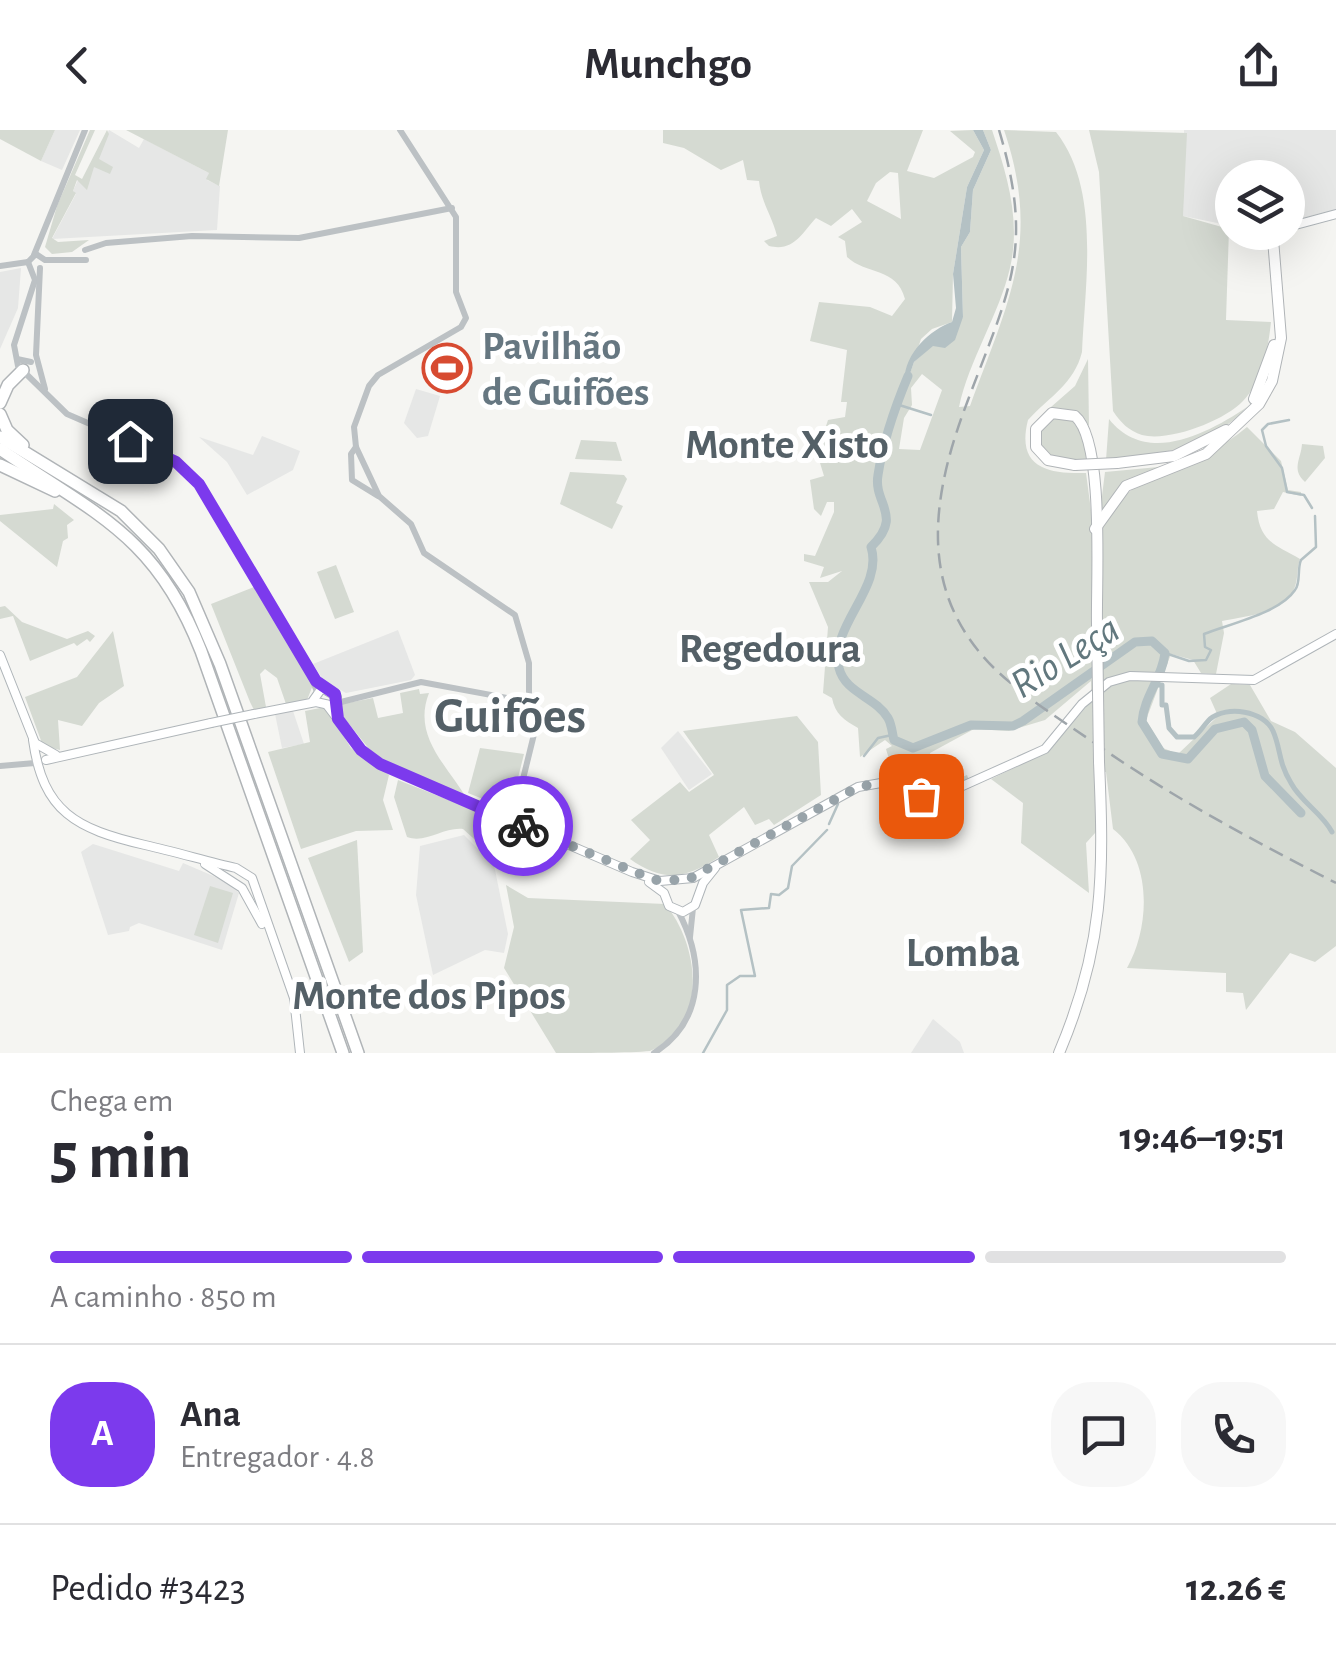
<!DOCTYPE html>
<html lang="pt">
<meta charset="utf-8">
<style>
body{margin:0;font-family:"Alegreya Sans",sans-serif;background:#f7f7f7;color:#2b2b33;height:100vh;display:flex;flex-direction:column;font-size:38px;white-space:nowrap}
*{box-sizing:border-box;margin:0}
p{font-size:32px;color:#7c7c81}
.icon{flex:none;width:55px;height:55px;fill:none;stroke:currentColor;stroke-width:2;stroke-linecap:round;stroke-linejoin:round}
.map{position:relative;height:923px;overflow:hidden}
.details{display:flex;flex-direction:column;background:#fff;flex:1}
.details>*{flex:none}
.fabs{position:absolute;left:1215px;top:30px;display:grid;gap:20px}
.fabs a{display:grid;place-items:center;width:90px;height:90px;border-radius:50%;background:#fff;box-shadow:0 10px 40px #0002;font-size:50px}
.pin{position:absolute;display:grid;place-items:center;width:85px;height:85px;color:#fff;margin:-42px;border-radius:20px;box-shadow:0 5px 15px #0006}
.courier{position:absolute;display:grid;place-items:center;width:100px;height:100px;margin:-50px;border:8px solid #7c3aed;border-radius:50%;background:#fff;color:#222;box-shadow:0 2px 12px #0007}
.overview em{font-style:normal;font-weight:700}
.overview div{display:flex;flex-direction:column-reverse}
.overview{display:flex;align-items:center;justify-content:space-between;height:170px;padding:0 50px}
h1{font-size:65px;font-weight:700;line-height:75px}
.bar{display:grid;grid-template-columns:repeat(4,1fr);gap:15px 10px;align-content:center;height:120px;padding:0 50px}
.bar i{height:12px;border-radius:8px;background:#e1e1e2}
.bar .active{background:#7c3aed}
.bar p{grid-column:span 4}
.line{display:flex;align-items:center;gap:25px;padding:0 50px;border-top:2px solid #e1e1e2}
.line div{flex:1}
.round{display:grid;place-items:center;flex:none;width:105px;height:105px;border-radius:40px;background:#f7f7f7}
header{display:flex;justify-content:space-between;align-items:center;height:130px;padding:0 50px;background:#fff;font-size:45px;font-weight:700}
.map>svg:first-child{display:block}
.built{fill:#e6e7e6}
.green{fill:#d5dad2;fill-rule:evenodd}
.water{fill:#b4c1c4}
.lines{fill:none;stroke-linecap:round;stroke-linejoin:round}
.stream{stroke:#b4c1c4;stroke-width:2.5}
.canal{stroke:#b4c1c4;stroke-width:5}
.river{stroke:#b4c1c4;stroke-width:9}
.secondary-casing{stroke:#afb5b9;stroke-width:10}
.trunk-casing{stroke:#b0b4b7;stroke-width:12}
.motorway-casing{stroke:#b0b4b7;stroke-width:14}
.tertiary{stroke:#bcc1c4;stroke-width:6}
.secondary{stroke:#fff;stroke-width:8}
.trunk{stroke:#fff;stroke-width:10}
.motorway{stroke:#fff;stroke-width:11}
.rail{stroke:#9ea5aa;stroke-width:2.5;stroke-dasharray:15 8;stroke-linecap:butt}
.secondary-bridge-casing{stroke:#afb5b9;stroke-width:10;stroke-linecap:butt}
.trunk-bridge-casing{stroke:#b0b4b7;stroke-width:12;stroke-linecap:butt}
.tertiary-bridge{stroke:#bcc1c4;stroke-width:6}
.secondary-bridge{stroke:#fff;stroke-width:8}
.trunk-bridge{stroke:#fff;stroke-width:10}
.done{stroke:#98a3a9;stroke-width:10;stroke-dasharray:0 18}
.route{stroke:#7c3aed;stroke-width:12}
.labels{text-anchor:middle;stroke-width:10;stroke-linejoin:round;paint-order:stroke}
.poi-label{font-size:40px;font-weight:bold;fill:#667781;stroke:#fff;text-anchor:start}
.neighbourhood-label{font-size:42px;font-weight:bold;fill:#546067;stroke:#fff}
.water-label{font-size:42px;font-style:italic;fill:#62787e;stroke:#fff}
.district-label{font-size:50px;font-weight:bold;fill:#546067;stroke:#fff}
</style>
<header><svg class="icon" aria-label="back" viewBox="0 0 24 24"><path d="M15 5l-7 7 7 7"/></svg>Munchgo<svg class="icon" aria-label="share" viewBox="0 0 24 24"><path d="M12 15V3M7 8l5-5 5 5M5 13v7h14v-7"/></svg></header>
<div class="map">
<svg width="1336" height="923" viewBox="0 0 1336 923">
<rect width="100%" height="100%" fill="#f5f5f2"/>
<g class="built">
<path d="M55 0H80L62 40 41 31Z"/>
<path d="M109 0 139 18 144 9 209 43 207 50 220 56 217 100 52 109 76 64 73 61 78 50 82 51Z"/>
<path d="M1184 0H1336V84L1288 94V48H1232V96L1183 86Z"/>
<path d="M21 138 18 178 0 219V142Z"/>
<path d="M416 259 440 266 428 306 417 308 404 293Z"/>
<path d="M262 306 300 321 293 340 247 365 227 332 199 307 253 325Z"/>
<path d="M398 500 415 545 411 550 346 563 324 551 313 534Z"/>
<path d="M293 581 304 614 282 618 275 584Z"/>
<path d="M678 601 712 644 689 660 661 618Z"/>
<path d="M464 705 494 735 508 804 504 823 485 820 433 845 416 765 420 716Z"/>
<path d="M93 714 179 741 183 733 225 751 239 763 222 820 139 793 130 797 129 801 108 805 81 722Z"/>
<path d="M933 889 960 912 964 923H911Z"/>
</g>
<g class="green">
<path d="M0 0H55L41 31 0 9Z"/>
<path d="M90 0H95L75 45 82 49 107 0 109 4 99 29 113 37 110 44 94 37 87 60 77 50 73 61 76 63 52 108 58 112 89 110 72 122 52 124 45 117 57 76Z"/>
<path d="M126 0H228L219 56 206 49 209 43Z"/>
<path d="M663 0H923L907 41 934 48 973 27 975 22 950 1 973 0 984 20 967 57 953 144 952 192 932 199 921 209 905 257 914 232 963 187 961 117 970 102 973 60 991 20 983 0H992C1007 45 1021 90 1010 138 999 185 969 230 959 277L970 276C1008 172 1042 112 1004 0L1056 2C1101 59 1085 153 1082 222 1074 254 1050 266 1028 290 1016 337 1047 344 1086 343L1092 388 1107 387C1141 334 1198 339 1247 297L1281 331 1288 360 1301 362V366L1283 362 1274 379 1257 381C1260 412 1276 415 1300 429 1297 437 1298 445 1296 453 1289 484 1245 486 1222 491L1224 503 1216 544 1201 543 1193 530 1171 524 1146 590 1163 618 1178 624 1218 586 1210 568 1231 554 1250 555 1271 591 1295 602 1336 638V816L1315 832 1290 823 1246 880 1243 863 1226 862V843L1127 838C1150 797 1153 730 1113 699L1106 642H1096V702L1086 713 1089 763 1021 713 1023 673 991 649 1049 621 1091 571V551L1045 590 1009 601 974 599 930 623 936 658 967 645 969 650C940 661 925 664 896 653L886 619 892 616 885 610 860 627 858 598C844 590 835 584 832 568L823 563 828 497 809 452H828L842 441 820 448 824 437 804 431V424L815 426 834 382V372H827L821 386 814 379 810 350 824 346 817 323 828 290 845 287 847 272H841L847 220 810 211 819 172 870 177 892 186 905 169C897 137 866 145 847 127L845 111 838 107 862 92 852 79 831 96 816 88C802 103 794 122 769 116L764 111 777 106C772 86 761 72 759 51L747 50 743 30 721 40 684 18 663 13ZM890 42 898 43 901 89 867 71 876 53ZM922 244 942 260 920 320 899 319 904 288 912 275 911 258Z"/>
<path d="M1089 0 1187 3 1183 86 1229 99 1226 190 1271 192C1268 219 1263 250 1243 271 1224 291 1169 312 1142 305 1129 301 1120 292 1113 281L1099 42Z"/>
<path d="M1088 229 1089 296C1078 278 1062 274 1043 284L1075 256Z"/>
<path d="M1247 277C1208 319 1160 325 1106 330L1109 289C1146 336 1207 304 1247 277Z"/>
<path d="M1053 286H1069L1085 309 1086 330C1064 330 1040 331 1039 303Z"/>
<path d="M581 310 616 312 622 331 575 329Z"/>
<path d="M1302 314 1323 316 1325 328 1305 352C1291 339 1301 329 1302 314Z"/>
<path d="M1169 336 1139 346 1100 382 1105 342Z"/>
<path d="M570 342 624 345 627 349 616 373 623 376 612 399 560 374Z"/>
<path d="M54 374 74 390 67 395 68 408 63 411 57 437 0 391V385L53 379Z"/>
<path d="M336 435 354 482 335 489 317 442Z"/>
<path d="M254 457 313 555 307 570 286 574 277 548 265 539 260 544 266 577 254 580 250 572 211 474Z"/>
<path d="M5 476 22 492 67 509 88 501 95 506 90 512 87 509 77 516 74 513 30 531 13 486 0 489V477Z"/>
<path d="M113 501 124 556 99 573 82 596 58 590 60 620 43 616 25 567 77 547Z"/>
<path d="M419 559 420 564 429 563C412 606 447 635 467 669L374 625 341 584 342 574 373 568 378 588 403 583 400 563Z"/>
<path d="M325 577 351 618 389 645 383 670 393 700 356 701 301 719 268 622 310 612 305 581Z"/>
<path d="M797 586 818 612 821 665 774 695 769 689 755 695 744 677 709 705 719 727C685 749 664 753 630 729L650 710 631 690 680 652 689 662 714 645 683 601Z"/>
<path d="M480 618 524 624 510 680 468 663Z"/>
<path d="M398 650 507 693 499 725H492L463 699C443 697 426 714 407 707L394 667Z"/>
<path d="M914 667 942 669 956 687 946 698 929 701 916 683Z"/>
<path d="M357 710 363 822 349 832 308 728Z"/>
<path d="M506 755 528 768 665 774C699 814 710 895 650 921 631 923 579 923 556 923L504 838 514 797Z"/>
<path d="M210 756 233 763 218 813 194 805Z"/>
</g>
<path class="water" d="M973 0H983L991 20 973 60 970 102 961 117 963 187 955 210 945 218 933 216 914 232 905 258C900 227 929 200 952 192L956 178 953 144 967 57 984 20Z"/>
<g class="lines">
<g class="stream">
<path d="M896 274 931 285"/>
<path d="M1289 290 1268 294 1262 300 1266 316 1282 338 1287 362 1304 365 1312 378"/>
<path d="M1165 523 1189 531 1206 530 1211 520 1205 517 1204 504C1229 494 1280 483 1295 460 1301 453 1297 439 1301 430L1316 417 1315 386"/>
<path d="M864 626 878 608 892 605"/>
<path d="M829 694 838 674"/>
<path d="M703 923 727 880V855L740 846H755L741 780 769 778 771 764 779 765 788 758 792 736 827 700"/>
</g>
<path class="canal" d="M1157 555H1162V575H1166L1169 598 1177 607H1194C1200 602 1204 595 1210 589 1227 575 1264 581 1273 601 1281 619 1278 632 1291 653 1301 672 1322 683 1332 702"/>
<path class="river" d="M908 246C895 277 883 312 878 345 873 374 904 385 871 417 884 458 829 496 839 538 845 563 876 567 888 588 892 595 892 603 894 610L913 618 971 595 1013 596 1023 591 1135 512 1152 511 1165 523C1162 549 1144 566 1142 592L1162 624 1188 629 1215 599 1244 592 1252 600 1265 646 1301 683"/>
<g class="secondary-casing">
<g id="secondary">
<path d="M1288 97 1336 84"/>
<path d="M1255 102 1265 111 1278 102"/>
<path d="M0 525 35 613 56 625"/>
<path d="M327 575 361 620 380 634 632 742 660 751 693 748 858 657 881 653 921 666 947 663 1045 619 1082 574 1109 552 1130 546 1254 550 1336 504"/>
<path d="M254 584 316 572 334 576 337 567 322 558 312 572"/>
<path d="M33 610C43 682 76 699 145 715 176 722 206 731 236 738L252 748 294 868 300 923"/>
<path d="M46 630 211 593"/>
<path d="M205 734 242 758 262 794"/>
<path d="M649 752 664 763 669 776 683 782 695 775 703 753 715 738"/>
</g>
</g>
<g class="trunk-casing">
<g id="trunk">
<path d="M1254 269 1274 215"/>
<path d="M1117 333 1174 326 1226 300"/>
<path d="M1075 335 1048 330 1036 317V299L1052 283 1075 286C1105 311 1096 453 1097 494"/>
<path d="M1095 399 1126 356 1206 324 1259 274 1272 251 1281 208 1273 109"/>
<path d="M1059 923C1104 817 1104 745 1099 632"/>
</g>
</g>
<g class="motorway-casing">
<g id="motorway">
<path d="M0 273 8 255 23 240"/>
<path d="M0 284 7 300 23 315"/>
<path d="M0 307 121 381 159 419 189 462 220 534 358 923"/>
<path d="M0 319C95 384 156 405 201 521L343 923"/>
<path d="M0 335 55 361"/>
</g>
</g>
<g class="tertiary">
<path d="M400 0 456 87V162L466 188 461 197 378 245 369 256 354 297 356 317 379 366 411 394 424 423 515 485 529 533V572"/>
<path d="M85 120 106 113 192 106 299 108 452 78"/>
<path d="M34 125 85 0"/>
<path d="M28 132 35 150 14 215 18 236 67 284 173 330 193 346 305 530 317 562"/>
<path d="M28 132 36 124 45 130H86"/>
<path d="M0 136 28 132"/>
<path d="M40 138 36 225 45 259"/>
<path d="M17 229 31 232"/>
<path d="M356 317 351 324 352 350 378 366"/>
<path d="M337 573 421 552 534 573 540 580 522 653"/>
<path d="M0 636 35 633"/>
<path d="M690 807 693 778"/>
<path d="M654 923C705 891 705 832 678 781"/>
</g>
<use href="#secondary" class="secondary"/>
<use href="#trunk" class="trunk"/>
<use href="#motorway" class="motorway"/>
<path class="rail" d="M999 0C1035 120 1009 160 968 270 932 364 915 461 995 539 1024 567 1060 589 1093 612 1170 666 1252 710 1336 753"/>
<g class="secondary-bridge-casing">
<path id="secondary-bridge" d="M211 593 254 584"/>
</g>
<g class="trunk-bridge-casing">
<g id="trunk-bridge">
<path d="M1075 335 1117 333"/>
<path d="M1097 494 1099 632"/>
</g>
</g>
<path class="tertiary-bridge" d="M502 726 522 653"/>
<use href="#secondary-bridge" class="secondary-bridge"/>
<use href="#trunk-bridge" class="trunk-bridge"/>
</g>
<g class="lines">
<path class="done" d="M523 696 655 750H687L858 657 881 653 921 666"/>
<path class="route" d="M130 311 176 332 199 354 316 551 335 564 338 589 361 620 380 634 523 696"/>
</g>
<defs>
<g id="stadium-ring" transform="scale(2.5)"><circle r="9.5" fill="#fff" stroke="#d74b31" stroke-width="1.5"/><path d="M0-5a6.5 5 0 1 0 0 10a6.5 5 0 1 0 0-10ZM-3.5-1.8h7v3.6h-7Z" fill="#d74b31"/></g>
</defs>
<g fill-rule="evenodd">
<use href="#stadium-ring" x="447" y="238"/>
</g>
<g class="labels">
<g class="poi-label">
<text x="482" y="229">Pavilhão<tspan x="482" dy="46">de Guifões</tspan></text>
</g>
<g class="neighbourhood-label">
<text x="787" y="328">Monte Xisto</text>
<text x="770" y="532">Regedoura</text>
<text x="963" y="836">Lomba</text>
<text x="429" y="879">Monte dos Pipos</text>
</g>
<g class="water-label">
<text transform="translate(1064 525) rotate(-32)" y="15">Rio Leça</text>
</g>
<g class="district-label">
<text x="510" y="602">Guifões</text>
</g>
</g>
</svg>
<div class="fabs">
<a><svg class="icon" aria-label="layers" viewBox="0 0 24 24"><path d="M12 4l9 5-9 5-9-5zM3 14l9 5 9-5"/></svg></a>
</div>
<div class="pin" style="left:921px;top:666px;background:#ea580c"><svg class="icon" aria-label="bag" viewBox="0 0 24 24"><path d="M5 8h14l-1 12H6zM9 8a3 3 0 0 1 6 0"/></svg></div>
<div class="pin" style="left:130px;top:311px;background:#1f2937"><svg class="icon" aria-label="home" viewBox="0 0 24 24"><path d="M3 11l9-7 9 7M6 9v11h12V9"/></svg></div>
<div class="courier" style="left:523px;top:696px"><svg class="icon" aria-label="bike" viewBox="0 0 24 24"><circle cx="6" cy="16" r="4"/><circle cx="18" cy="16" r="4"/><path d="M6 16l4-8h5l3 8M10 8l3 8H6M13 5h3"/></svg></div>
</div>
<section class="details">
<div class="overview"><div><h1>5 min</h1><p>Chega em</p></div><em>19:46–19:51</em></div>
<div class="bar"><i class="active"></i><i class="active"></i><i class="active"></i><i></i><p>A caminho · 850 m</p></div>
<div class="line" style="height:180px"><b class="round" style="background:#7c3aed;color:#fff">A</b><div><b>Ana</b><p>Entregador · 4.8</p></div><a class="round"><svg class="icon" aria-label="chat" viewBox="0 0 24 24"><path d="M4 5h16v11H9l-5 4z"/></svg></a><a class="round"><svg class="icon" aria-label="phone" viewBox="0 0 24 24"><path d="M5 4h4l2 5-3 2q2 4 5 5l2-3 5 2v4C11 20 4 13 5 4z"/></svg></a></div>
<div class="line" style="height:130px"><div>Pedido #3423</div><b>12.26 €</b></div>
</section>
